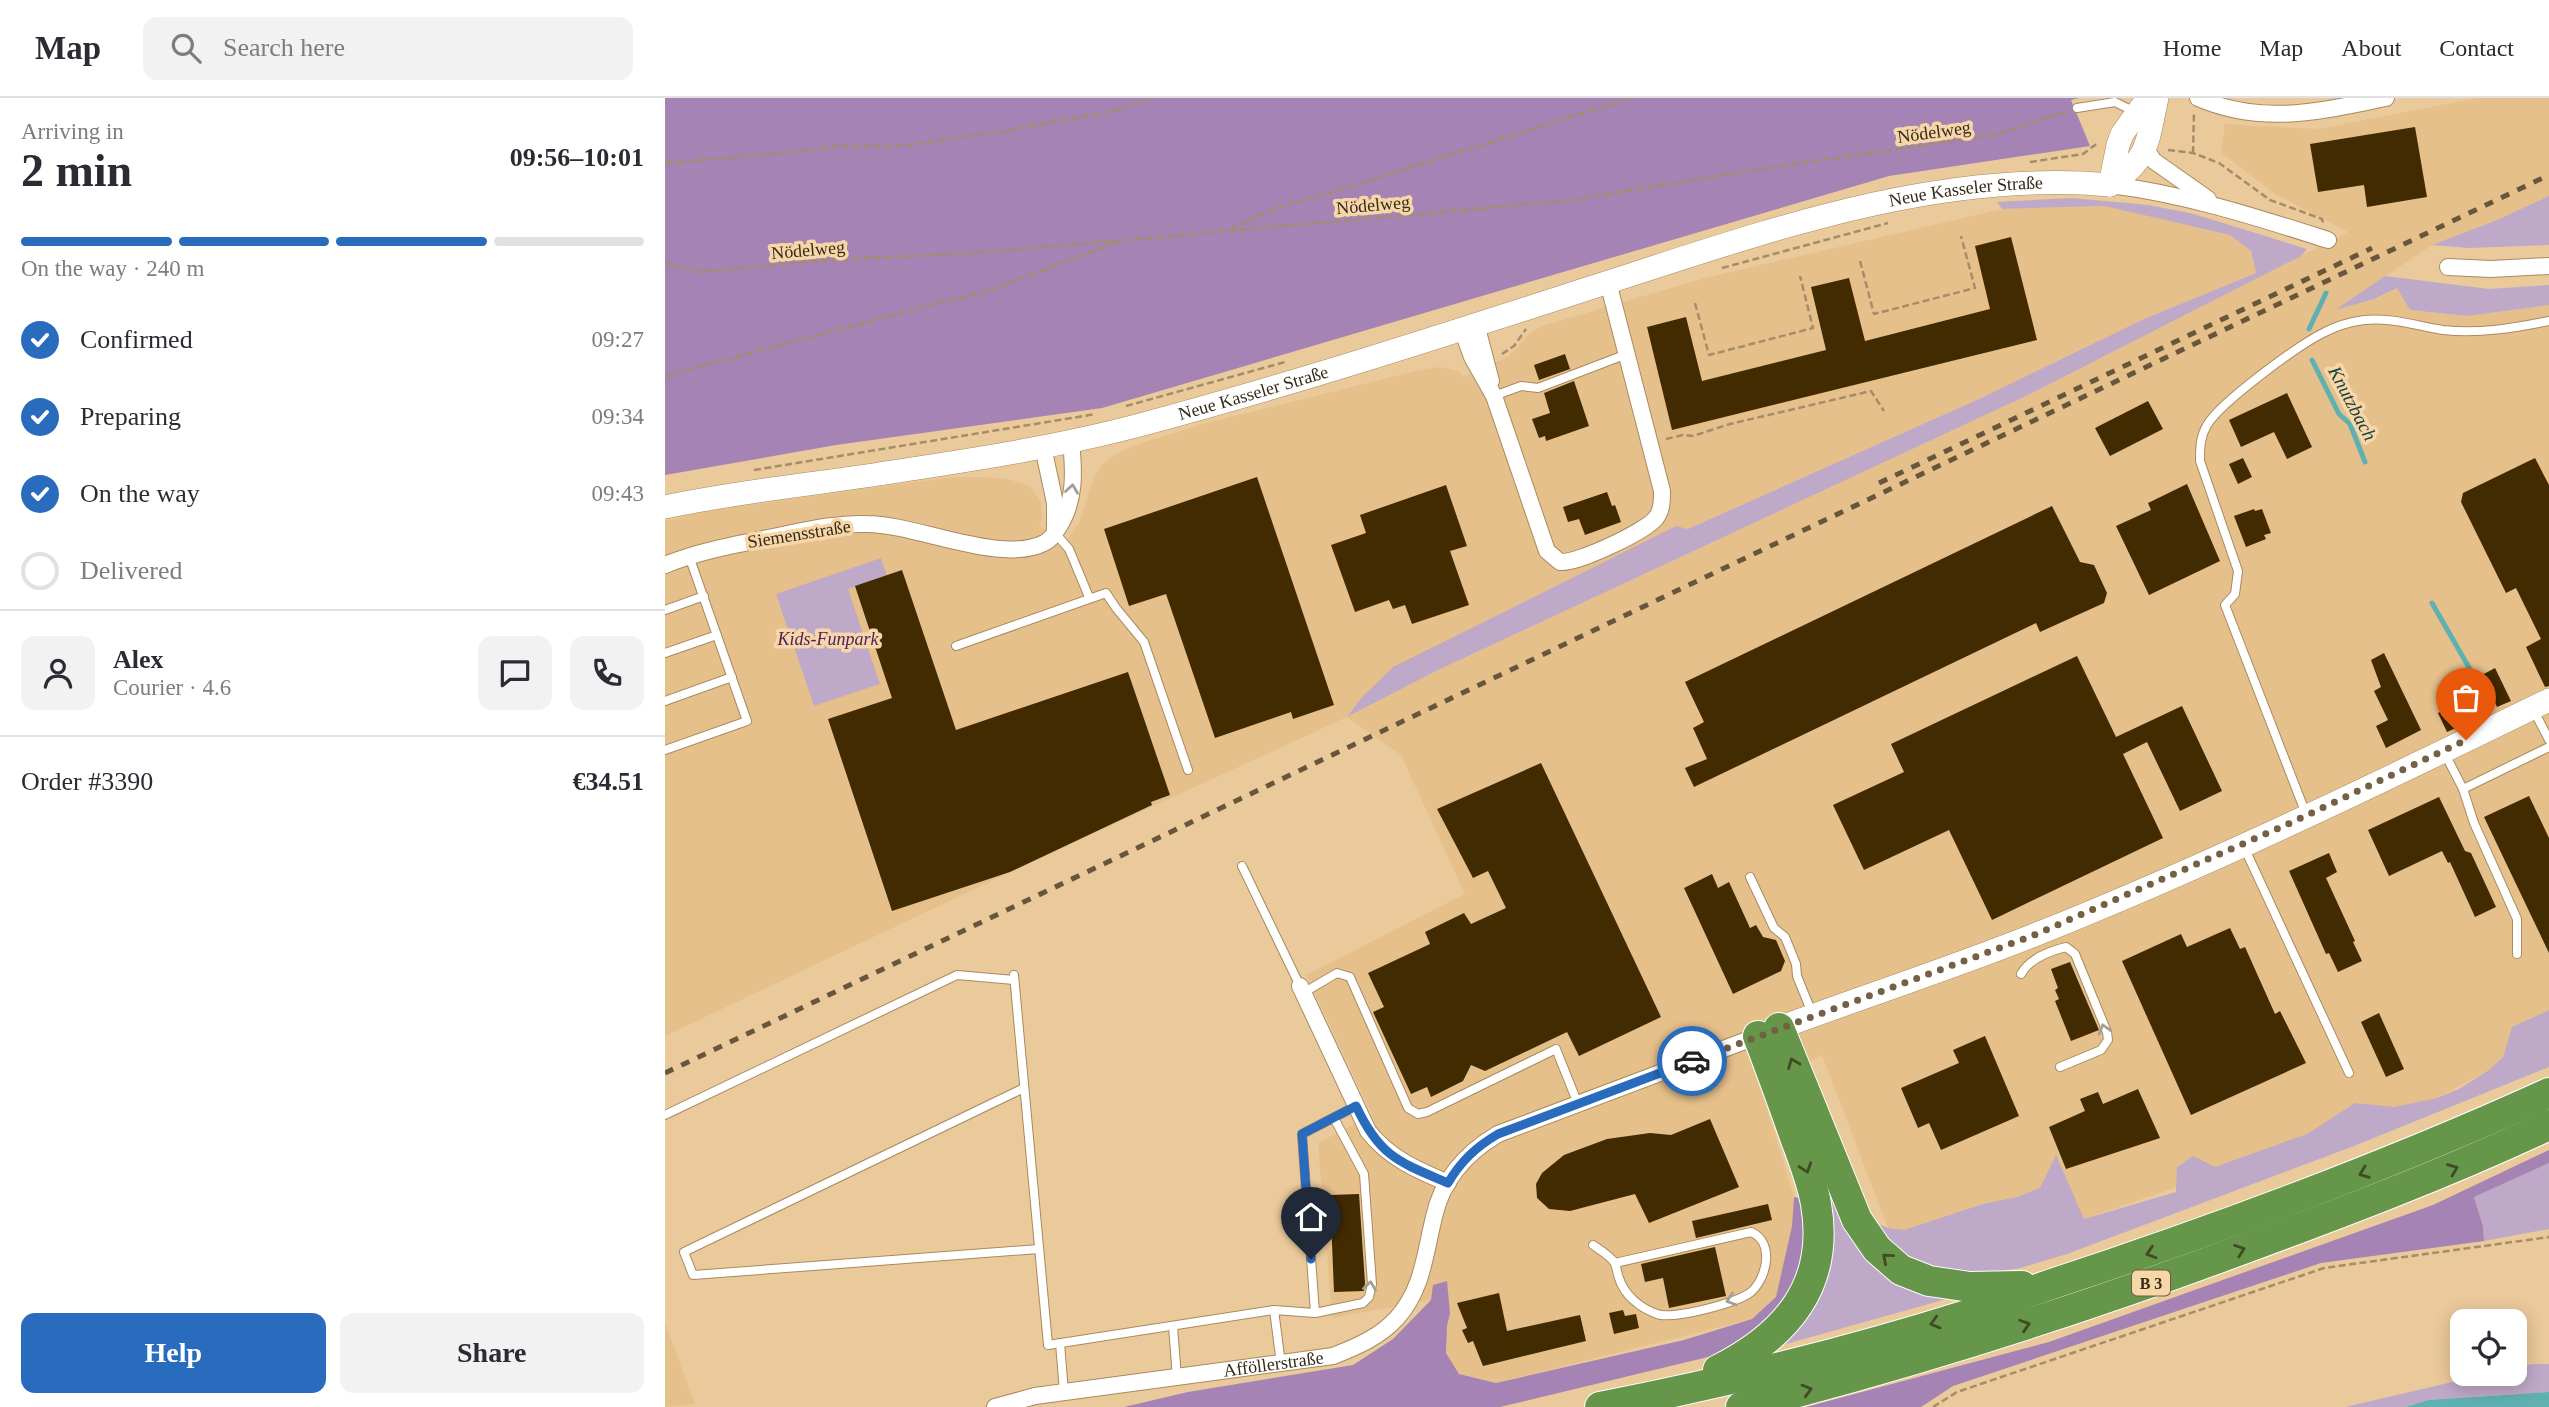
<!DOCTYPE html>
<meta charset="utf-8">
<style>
body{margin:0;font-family:"Times New Roman",serif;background:#f2f2f3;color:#2b2b33;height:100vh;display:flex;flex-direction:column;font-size:26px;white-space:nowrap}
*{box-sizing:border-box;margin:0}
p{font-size:23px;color:#7c7c81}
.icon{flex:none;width:38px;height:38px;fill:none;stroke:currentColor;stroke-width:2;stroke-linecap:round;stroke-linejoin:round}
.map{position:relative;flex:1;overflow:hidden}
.sheet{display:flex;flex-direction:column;background:#fff;width:665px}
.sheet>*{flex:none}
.buttons{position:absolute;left:1785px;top:1211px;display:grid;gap:14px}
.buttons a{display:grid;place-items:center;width:77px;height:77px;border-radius:14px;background:#fff;box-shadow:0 4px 18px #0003;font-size:35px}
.pin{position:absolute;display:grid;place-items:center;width:60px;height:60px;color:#fff;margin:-72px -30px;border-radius:50% 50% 50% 0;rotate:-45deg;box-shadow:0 0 7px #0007}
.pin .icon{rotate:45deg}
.courier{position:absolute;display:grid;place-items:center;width:70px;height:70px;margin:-35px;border:5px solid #296cbd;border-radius:50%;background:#fff;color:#222;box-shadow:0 2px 9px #0007}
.head em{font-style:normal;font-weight:700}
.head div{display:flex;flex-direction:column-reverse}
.head{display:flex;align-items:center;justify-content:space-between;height:119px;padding:0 21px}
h1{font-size:46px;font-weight:700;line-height:52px}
.bar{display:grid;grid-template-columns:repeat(4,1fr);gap:10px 7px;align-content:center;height:84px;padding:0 21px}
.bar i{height:9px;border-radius:5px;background:#e1e1e2}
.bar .current{background:#296cbd}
.bar p{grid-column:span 4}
.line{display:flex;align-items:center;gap:18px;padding:0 21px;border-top:2px solid #e1e1e2}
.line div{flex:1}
.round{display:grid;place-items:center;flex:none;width:74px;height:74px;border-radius:14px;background:#f2f2f3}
ol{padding:0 21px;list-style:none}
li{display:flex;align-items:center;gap:21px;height:77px}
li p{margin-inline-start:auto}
li .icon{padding:7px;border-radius:50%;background:#296cbd;color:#fff;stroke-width:4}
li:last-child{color:#7c7c81}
li i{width:38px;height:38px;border:4px solid #e1e1e2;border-radius:50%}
.primary-button{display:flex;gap:14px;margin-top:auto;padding:14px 21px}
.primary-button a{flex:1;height:80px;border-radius:14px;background:#296cbd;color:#fff;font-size:28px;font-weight:700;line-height:80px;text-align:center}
.primary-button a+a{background:#f2f2f3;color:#2b2b33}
header{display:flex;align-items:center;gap:42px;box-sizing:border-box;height:98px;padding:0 35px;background:#fff;border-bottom:2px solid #e1e1e2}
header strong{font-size:33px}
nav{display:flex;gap:38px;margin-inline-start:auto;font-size:24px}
.search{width:490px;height:63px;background:#f2f2f3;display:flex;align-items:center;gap:18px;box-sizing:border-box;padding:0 24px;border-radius:14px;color:#7c7c81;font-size:26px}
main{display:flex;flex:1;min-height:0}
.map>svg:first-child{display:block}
.built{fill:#e6c08b}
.green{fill:#bfa9c8}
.forest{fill:#a583b4}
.water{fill:#5fb1b1}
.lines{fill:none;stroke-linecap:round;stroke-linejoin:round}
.stream{stroke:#5fb1b1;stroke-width:5}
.building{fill:#422a01}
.lane-casing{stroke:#a98a5e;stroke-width:10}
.street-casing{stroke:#a98a5e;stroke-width:18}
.secondary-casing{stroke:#a98a5e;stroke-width:24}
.highway-casing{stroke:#fff;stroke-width:32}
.path{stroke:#a68d69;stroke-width:2.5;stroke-dasharray:7 3.5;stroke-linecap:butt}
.lane{stroke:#fff;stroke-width:8}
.street{stroke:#fff;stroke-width:16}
.secondary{stroke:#fff;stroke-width:23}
.highway{stroke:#65964a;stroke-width:30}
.rail{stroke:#68563c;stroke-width:5;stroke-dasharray:9 9;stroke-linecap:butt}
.oneway{stroke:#a49f97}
.oneway2{stroke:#434a26}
.done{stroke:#746145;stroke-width:7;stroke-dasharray:0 12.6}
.route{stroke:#296cbd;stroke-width:9}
.labels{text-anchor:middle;stroke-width:7;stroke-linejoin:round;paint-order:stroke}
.shield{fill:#f7d6a8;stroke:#6f5d42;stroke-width:2}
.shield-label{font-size:16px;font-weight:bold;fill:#352917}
.street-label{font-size:18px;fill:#352917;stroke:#f7d6a8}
.park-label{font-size:18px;font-style:italic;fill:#4e225f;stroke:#f7d6a8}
.water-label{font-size:19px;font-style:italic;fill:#194040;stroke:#f7d6a8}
</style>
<header>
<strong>Map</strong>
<div class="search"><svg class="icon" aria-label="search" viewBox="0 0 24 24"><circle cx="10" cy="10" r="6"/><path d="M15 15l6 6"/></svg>Search here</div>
<nav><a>Home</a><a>Map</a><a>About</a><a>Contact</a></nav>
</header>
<main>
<section class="sheet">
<div class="head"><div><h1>2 min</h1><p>Arriving in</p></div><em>09:56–10:01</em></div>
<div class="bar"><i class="current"></i><i class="current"></i><i class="current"></i><i></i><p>On the way · 240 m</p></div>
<ol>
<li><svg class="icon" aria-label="check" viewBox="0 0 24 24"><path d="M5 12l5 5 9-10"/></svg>Confirmed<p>09:27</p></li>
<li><svg class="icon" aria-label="check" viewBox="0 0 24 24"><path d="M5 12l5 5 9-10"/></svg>Preparing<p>09:34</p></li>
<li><svg class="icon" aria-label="check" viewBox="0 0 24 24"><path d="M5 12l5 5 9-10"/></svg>On the way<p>09:43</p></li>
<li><i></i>Delivered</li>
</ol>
<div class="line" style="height:126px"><a class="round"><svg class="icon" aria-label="person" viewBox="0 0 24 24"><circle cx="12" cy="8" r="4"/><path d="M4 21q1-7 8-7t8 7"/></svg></a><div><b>Alex</b><p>Courier · 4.6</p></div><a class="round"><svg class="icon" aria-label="chat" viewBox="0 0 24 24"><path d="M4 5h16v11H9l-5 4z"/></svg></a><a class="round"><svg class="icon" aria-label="phone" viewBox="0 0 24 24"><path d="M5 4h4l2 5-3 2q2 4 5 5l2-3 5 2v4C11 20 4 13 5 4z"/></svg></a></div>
<div class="line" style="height:91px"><div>Order #3390</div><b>€34.51</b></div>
<div class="primary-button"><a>Help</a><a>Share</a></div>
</section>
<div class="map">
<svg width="1884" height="1309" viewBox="0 0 1884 1309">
<rect width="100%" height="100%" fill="#eac99b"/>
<g class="built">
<path d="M1812 0H1884V98L1832 122 1767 147 1672 211 1709 201 1732 190 1745 212 1802 218 1884 207V912L1847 929 1838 959 1824 972 1772 1000 1419 1121 1403 1086 1239 1132 1223 1130 1157 957 1096 991 1129 1099 1127 1128 1111 1199 1087 1221 831 1285 794 1276 781 1255 765 1202 667 1220 653 1045 707 1017 641 877 800 796 736 657 682 619 345 774 0 938V423L41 413 220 388 288 379H321L343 381 365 388 376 404 377 421 374 428 401 443 414 425 429 379 437 367 444 360 470 347 545 324 755 272 775 269 793 273 799 279 844 258 866 234 877 228 1040 180 1337 111 1439 108 1565 137 1586 153 1591 175 1479 221 1314 301 1023 431 1011 428 728 569 697 599 684 618 773 572 1361 298 1683 134 1610 96 1556 55 1560 26 1653 31Z"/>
<path d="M0 1225 30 1306 0 1309Z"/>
</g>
<g class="green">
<path d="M1884 98V147L1804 150 1767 147 1832 122Z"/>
<path d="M1406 100 1484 107 1529 116 1642 151 1636 158 1361 298 773 572 682 619 697 599 728 569 1011 428 1023 431 1314 301 1479 221 1591 175 1586 153 1565 137 1439 108 1337 111 1332 104Z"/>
<path d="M1720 178 1824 191 1884 187V207L1802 218 1745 212 1732 190 1709 201 1670 212Z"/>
<path d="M216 460 222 478 183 491 215 586 149 608 111 496Z"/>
<path d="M1884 912V969L1689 1048 1402 1156 1355 1170 1305 1178 1245 1161 1211 1134 1208 1124 1223 1130 1239 1132 1318 1106 1352 1099 1375 1090 1391 1057 1419 1121 1511 1094 1512 1069 1528 1058 1550 1069 1642 1036 1690 1005 1729 1009 1772 1000 1794 991 1824 972 1838 959 1847 929Z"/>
<path d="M1111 959 1167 1094 1285 1200 1110 1249 1153 1188Z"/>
<path d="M1884 1065V1131L1819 1143 1818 1128 1809 1099Z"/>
<path d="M1868 1266H1884V1294L1763 1302 1741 1309H1680L1822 1276H1850V1270Z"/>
</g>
<g class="forest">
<path d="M0 0H1414L1406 2 1425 48 1224 78 437 310 171 347 0 377Z"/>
<path d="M1884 1052V1065L1809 1099 1818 1128 1819 1143 1656 1165 1288 1288 1256 1309H1141L1384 1244 1768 1107Z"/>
<path d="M1129 1099 1139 1101 1142 1130 1135 1178 1119 1212 1072 1252 835 1309H459L523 1294 688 1267 728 1241 766 1202 768 1187 782 1183 785 1215 782 1228 781 1255 794 1276 831 1285 1019 1242 1087 1221 1111 1199 1127 1128Z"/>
</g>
<path class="water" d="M1884 1294V1309H1741L1763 1302Z"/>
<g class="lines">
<g class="stream">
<path d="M1644 231 1661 195"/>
<path d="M1647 262 1674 316 1685 326 1700 364"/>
<path d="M1767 505 1814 587"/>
</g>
</g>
<g class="building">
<path d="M1750 29 1762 99 1702 109 1699 87 1653 94 1645 46Z"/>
<path d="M1346 139 1372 242 1007 332 982 229 1021 219 1037 283 1161 252 1146 189 1184 180 1200 243 1325 211 1310 148Z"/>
<path d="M900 256 905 271 874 282 869 267Z"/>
<path d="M909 283 924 328 881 343 880 338 874 340 867 321 885 315 879 295Z"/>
<path d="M1622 295 1647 349 1622 361 1609 334 1576 349 1564 322Z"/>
<path d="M1483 303 1498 331 1445 358 1430 330Z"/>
<path d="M1578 360 1587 379 1573 386 1564 366Z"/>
<path d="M1870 360 1884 387V588L1880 589 1861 549 1876 541 1851 490 1841 495 1796 404 1798 395Z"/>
<path d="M592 379 669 607 628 621 626 614 550 640 501 496 464 508 439 431Z"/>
<path d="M1522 386 1555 463 1484 497 1451 428 1486 412 1483 405Z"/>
<path d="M781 387 802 448 785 453 804 507 747 526 740 507 728 511 724 502 690 514 666 447 701 435 695 417Z"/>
<path d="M942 394 947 408 950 407 956 424 920 437 914 421 903 424 898 409Z"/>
<path d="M1387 408 1415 464 1429 467 1442 495 1439 505 1375 534 1371 525 1029 689 1020 670 1042 661 1028 630 1039 624 1020 584Z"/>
<path d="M1589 411 1590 413 1597 411 1606 435 1599 437 1601 441 1581 449 1569 418Z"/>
<path d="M237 472 291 632 463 574 505 697 486 704 487 707 345 774 227 813 163 621 227 600 190 488Z"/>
<path d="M1719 555 1756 632 1721 650 1711 628 1723 622 1709 593 1716 589 1706 562Z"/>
<path d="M1412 558 1451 639 1517 608 1557 693 1515 713 1482 644 1458 656 1498 740 1327 822 1284 732 1199 772 1168 707 1239 674 1226 646Z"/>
<path d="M1830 570 1846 603 1832 609 1817 577Z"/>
<path d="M1786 609 1795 628 1782 634 1773 615Z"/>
<path d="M876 665 996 919 914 958 902 934 820 973 806 967 798 983 766 999 762 989 746 996 708 914 719 909 703 875 765 846 760 834 799 815 806 826 841 810 823 773 808 780 772 711Z"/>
<path d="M1864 698 1884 740V855L1819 719Z"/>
<path d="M1774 699 1800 753 1806 755 1831 809 1810 819 1785 764 1783 765 1777 753 1724 778 1703 732Z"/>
<path d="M1664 755 1672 774 1661 780 1690 843 1688 844 1697 863 1673 874 1664 855 1661 856 1624 773Z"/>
<path d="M1047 776 1053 790 1064 784 1085 830 1091 827 1098 839 1111 842 1120 863 1116 873 1068 896 1019 790Z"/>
<path d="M1565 830 1575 851 1580 849 1610 916 1615 913 1641 965 1526 1017 1457 863 1516 836 1522 849Z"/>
<path d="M1405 864 1434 932 1406 943 1390 903 1394 901 1390 892 1393 890 1386 871Z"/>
<path d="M1714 915 1739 971 1721 979 1696 924Z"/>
<path d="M1320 938 1354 1018 1276 1052 1264 1025 1253 1030 1236 990 1294 965 1288 952Z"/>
<path d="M1473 991 1495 1040 1401 1071 1384 1029 1420 1013 1415 1001 1433 994 1438 1006Z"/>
<path d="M1045 1021 1074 1089 984 1125 970 1096 905 1113 884 1111 872 1100 871 1086 877 1075 899 1057 942 1041 985 1035 1006 1037Z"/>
<path d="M694 1096 700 1185 699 1193 669 1194 665 1097Z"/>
<path d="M1103 1106 1107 1122 1031 1140 1027 1123Z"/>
<path d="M1050 1149 1061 1198 1004 1210 998 1180 980 1184 976 1166Z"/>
<path d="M834 1195 842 1233 915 1217 921 1243 818 1268 808 1243 803 1245 797 1232 802 1230 792 1205Z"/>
<path d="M958 1212 960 1218 971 1216 974 1230 949 1236 944 1215Z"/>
</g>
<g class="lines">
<g class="lane-casing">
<g id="lane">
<path d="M1412 10 1450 4 1470 14"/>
<path d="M829 298 856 288 873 290 962 256"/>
<path d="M390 435 404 451 424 499"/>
<path d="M0 512 39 498"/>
<path d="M291 548 441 495 451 510 479 544 523 672"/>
<path d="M0 555 52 537"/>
<path d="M0 603 67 579"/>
<path d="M1868 611 1884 642"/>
<path d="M0 652 82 623 24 458"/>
<path d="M1779 654 1798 691 1809 725 1852 821V856"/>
<path d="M1798 691 1884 649"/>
<path d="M1641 716 1560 507 1570 496 1573 473 1535 363C1535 350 1535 339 1542 327 1556 304 1632 248 1658 235 1671 228 1684 224 1699 222 1725 219 1752 228 1778 232 1814 236 1849 230 1884 223"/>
<path d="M1579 749 1684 975"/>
<path d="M577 768 635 888"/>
<path d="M1085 779 1109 830 1120 839 1131 866 1132 878 1147 915"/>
<path d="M1356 876C1364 861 1385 853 1401 849L1410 856 1442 934 1443 942 1436 952 1395 969"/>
<path d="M349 877 383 1247 609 1212"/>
<path d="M638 895 672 875 685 879 743 1010 753 1016 762 1014 891 951 913 1006"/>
<path d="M359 990 19 1154 28 1177 374 1151"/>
<path d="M0 1017 292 877 349 882"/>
<path d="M928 1147C935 1152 945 1158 949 1164 952 1168 952 1176 954 1180 959 1197 975 1210 992 1216 1007 1222 1073 1205 1086 1194 1102 1180 1110 1144 1086 1134L950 1165"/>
<path d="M650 1215 698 1205 704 1199 707 1186 699 1076 669 1020"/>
<path d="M508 1228 512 1280"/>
<path d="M395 1245 399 1294"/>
<path d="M616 1266 609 1212 650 1215 637 1036 691 1008"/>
</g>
</g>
<g class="street-casing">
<g id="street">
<path d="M1533 0C1598 28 1655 13 1721 0"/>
<path d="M1480 50 1489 63 1543 101"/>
<path d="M1445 87C1520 96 1591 119 1663 142"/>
<path d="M1783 169 1826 171 1884 168"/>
<path d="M811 226 826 283"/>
<path d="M797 231 807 259 829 298 882 453 895 464C911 466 980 434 991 420 997 412 997 403 997 393L943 184"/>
<path d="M378 349 390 405V433"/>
<path d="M0 467C36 452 75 446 113 438 142 432 172 425 202 426 251 426 336 467 379 445 386 442 389 436 393 430 411 403 409 373 406 343"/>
<path d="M635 888 703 1033C724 1060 752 1072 783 1085"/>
<path id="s1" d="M330 1309 370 1298 668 1258C691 1249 715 1239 732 1220 758 1191 760 1155 769 1119 777 1082 801 1055 833 1036L1093 938"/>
</g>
</g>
<g class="secondary-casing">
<g id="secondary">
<path d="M1445 87C1485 60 1482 44 1492 0"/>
<path d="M1445 87 1453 47 1457 36 1483 0"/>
<path id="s2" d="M0 409C71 394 142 387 214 376 300 363 387 350 471 328 625 287 777 238 928 189 1094 136 1268 71 1445 87"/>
<path d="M1098 936C1188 902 1279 873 1367 838 1543 768 1714 685 1884 602"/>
</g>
</g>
<g class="highway-casing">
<g id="highway">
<path d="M1114 930 1192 1122 1212 1151 1236 1172 1264 1183 1305 1189 1357 1188"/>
<path d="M1053 1272C1121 1238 1165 1187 1151 1106 1147 1083 1138 1061 1130 1039 1118 1005 1106 972 1093 938"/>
<path d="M935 1309C1059 1285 1184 1254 1305 1216 1331 1207 1358 1196 1384 1187 1554 1131 1721 1069 1884 995"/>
<path d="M1076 1309C1244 1266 1408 1214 1570 1154 1676 1115 1782 1075 1884 1027"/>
</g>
</g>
<g class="path">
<path d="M1503 52 1528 55 1554 65 1605 102 1657 121 1658 125"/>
<path d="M1528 55 1529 14"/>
<path d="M1365 64 1418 56 1434 44"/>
<path d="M0 65 121 55 171 48H236L340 33 446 13 489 0"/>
<path d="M565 132C599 114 624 104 661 96L966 0"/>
<path d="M1195 163 1209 216 1310 190 1296 138"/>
<path d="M0 165 34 174 165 162 326 154 900 103 1075 74 1328 37 1401 14"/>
<path d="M1057 170 1223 125"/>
<path d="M1030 205 1044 257 1148 230 1135 178"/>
<path d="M837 256 849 248 861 231"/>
<path d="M0 278 264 207 320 194 453 144"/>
<path d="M461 308 620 264"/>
<path d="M1001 341 1018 337 1028 338 1065 326 1206 293 1219 313"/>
<path d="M89 372 431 316"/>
<path d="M1268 1309 1292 1294 1659 1170 1884 1139"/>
</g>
<use href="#lane" class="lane"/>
<use href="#street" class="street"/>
<use href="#secondary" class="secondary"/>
<use href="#highway" class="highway"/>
<g class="rail">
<path d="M1214 385 1707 150"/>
<path d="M0 975 1884 77"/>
</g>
</g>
<defs><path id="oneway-chevron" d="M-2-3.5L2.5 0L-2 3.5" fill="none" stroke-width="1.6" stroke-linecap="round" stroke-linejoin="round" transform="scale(1.75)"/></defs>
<g class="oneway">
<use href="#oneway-chevron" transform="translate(407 391) rotate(-82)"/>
<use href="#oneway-chevron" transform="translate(1439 931) rotate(-107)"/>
<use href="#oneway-chevron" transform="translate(705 1188) rotate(-82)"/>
<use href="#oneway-chevron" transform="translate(1066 1202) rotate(162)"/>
</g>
<g class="oneway2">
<use href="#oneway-chevron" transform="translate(1128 965) rotate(-112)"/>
<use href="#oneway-chevron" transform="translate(1141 1070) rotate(72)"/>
<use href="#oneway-chevron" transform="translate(1788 1071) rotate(-22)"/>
<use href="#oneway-chevron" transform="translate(1699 1075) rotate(159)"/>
<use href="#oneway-chevron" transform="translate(1575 1152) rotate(-20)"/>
<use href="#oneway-chevron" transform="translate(1486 1155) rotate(162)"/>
<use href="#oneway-chevron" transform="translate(1222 1160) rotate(-139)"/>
<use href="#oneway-chevron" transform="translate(1270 1225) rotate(164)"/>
<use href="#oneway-chevron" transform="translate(1360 1227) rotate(-18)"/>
<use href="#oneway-chevron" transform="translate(1142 1292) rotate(-16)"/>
</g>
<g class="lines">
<path class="done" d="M1027 963 1367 838 1621 727 1801 642"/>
<path class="route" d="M646 1161 637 1036 691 1008C715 1059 734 1064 783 1085 796 1063 811 1049 833 1036L1027 963"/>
</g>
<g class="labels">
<rect class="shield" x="1467" y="1172.5" width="38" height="25" rx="5"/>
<g class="shield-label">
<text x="1486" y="1191">B 3</text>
</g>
<g class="street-label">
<text transform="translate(1269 34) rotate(-8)" y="6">Nödelweg</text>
<text dy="6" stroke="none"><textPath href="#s2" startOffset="1342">Neue Kasseler Straße</textPath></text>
<text transform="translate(708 107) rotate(-5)" y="6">Nödelweg</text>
<text transform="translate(143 152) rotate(-5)" y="6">Nödelweg</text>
<text dy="6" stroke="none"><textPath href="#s2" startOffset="600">Neue Kasseler Straße</textPath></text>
<text transform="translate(134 436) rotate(-9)" y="6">Siemensstraße</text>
<text dy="6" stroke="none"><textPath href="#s1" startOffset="282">Afföllerstraße</textPath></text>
</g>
<g class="park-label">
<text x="163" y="547">Kids-Funpark</text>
</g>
<g class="water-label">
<text transform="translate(1688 305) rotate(62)" y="7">Knutzbach</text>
</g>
</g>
</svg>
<div class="buttons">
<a><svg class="icon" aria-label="locate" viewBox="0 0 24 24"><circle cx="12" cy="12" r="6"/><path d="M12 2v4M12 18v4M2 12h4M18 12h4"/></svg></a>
</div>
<div class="pin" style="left:1801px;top:642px;background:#ea580c"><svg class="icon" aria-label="bag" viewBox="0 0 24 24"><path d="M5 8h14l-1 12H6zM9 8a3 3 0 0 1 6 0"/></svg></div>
<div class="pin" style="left:646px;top:1161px;background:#1f2937"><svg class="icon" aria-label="home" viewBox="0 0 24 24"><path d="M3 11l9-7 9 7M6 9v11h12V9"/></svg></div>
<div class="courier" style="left:1027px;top:963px"><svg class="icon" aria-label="car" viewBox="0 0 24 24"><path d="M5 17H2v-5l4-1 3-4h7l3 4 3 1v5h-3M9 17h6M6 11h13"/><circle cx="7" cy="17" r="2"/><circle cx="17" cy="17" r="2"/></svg></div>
</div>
</main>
